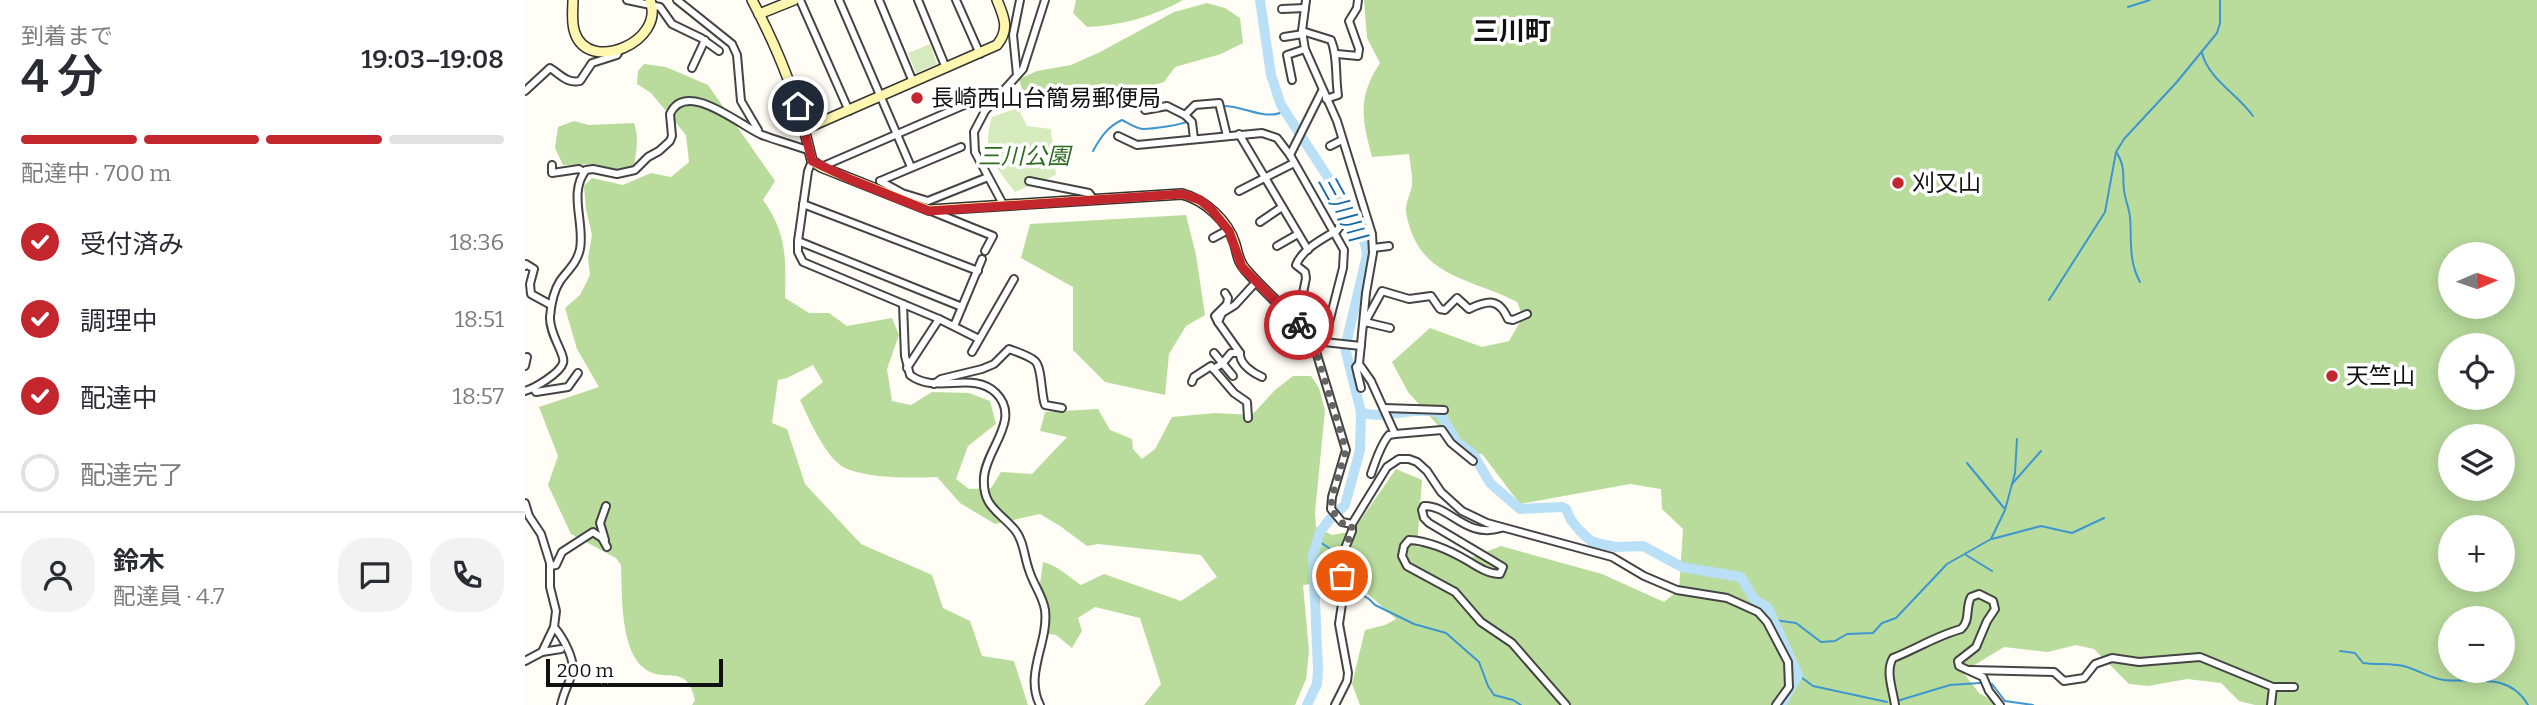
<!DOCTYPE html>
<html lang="ja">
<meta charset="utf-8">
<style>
body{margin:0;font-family:Bitter,"Noto Sans JP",serif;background:#f2f2f3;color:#2b2b33;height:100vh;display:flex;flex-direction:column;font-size:26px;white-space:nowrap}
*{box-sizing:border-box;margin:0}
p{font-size:23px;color:#7c7c81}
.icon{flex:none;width:38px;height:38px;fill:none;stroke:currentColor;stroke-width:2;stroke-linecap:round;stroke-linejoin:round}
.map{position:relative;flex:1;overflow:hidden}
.drawer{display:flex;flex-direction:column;background:#fff;width:525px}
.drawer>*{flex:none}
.needle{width:46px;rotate:88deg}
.tools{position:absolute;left:1913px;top:242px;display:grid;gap:14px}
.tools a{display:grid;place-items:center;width:77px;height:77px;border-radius:50%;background:#fff;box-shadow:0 4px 18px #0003;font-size:35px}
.scale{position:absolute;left:21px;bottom:18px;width:177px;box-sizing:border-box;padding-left:7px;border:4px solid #111;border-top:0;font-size:19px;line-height:24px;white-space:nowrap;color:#111;-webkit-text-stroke:5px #fff;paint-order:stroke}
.pin{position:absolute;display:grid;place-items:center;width:60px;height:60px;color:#fff;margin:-30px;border:4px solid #fff;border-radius:50%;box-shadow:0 2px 7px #0007}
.courier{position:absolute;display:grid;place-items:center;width:70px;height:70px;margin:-35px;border:5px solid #c4262e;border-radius:50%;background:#fff;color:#222;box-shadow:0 2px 9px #0007}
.overview em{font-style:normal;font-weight:600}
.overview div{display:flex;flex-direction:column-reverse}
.overview{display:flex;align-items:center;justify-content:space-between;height:119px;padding:0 21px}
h1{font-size:46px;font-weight:600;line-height:52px}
.bar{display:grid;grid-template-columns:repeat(4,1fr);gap:10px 7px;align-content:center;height:84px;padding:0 21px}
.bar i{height:9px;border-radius:5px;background:#e1e1e2}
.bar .active{background:#c4262e}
.bar p{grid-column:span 4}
.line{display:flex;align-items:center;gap:18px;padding:0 21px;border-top:2px solid #e1e1e2}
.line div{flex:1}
.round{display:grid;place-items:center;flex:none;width:74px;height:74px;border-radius:28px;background:#f2f2f3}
ol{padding:0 21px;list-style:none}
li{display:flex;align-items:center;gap:21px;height:77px}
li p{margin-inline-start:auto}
li .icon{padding:7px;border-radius:50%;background:#c4262e;color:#fff;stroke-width:4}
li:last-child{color:#7c7c81}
li i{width:38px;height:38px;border:4px solid #e1e1e2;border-radius:50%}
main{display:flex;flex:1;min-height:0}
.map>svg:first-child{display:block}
.green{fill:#d5ebbd}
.forest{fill:#b9dc9c;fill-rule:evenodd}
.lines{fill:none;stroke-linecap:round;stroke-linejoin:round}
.stream{stroke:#3f96cf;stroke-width:2}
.river{stroke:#b9e0f7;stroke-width:10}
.street-casing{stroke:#444;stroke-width:10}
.secondary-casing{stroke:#333;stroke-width:12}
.street{stroke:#fff;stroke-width:6}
.secondary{stroke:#fff6b0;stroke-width:9}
.done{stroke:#646461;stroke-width:7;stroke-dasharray:0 12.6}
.route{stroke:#c4262e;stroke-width:9}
.poi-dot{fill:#c4262e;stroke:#fff;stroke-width:2.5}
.labels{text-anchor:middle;stroke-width:7;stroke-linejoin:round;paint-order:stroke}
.poi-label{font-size:23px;fill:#111;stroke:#fff;text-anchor:start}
.park-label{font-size:23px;font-style:italic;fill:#2f6b1f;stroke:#fff}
.water-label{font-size:24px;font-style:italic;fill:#1768a6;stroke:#fff}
.quarter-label{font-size:26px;font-weight:bold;fill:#111;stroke:#fff}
</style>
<main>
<section class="drawer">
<div class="overview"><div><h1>4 分</h1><p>到着まで</p></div><em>19:03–19:08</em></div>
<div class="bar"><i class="active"></i><i class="active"></i><i class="active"></i><i></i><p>配達中 · 700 m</p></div>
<ol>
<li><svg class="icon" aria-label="check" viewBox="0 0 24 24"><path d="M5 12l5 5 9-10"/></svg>受付済み<p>18:36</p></li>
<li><svg class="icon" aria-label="check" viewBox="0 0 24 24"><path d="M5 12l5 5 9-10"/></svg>調理中<p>18:51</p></li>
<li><svg class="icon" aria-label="check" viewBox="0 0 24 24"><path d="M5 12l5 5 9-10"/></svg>配達中<p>18:57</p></li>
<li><i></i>配達完了</li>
</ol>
<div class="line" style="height:126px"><a class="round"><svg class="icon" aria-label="person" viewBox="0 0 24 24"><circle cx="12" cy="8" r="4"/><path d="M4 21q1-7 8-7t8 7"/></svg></a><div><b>鈴木</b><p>配達員 · 4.7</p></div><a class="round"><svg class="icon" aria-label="chat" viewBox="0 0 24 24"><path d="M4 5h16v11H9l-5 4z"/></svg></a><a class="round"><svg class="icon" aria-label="phone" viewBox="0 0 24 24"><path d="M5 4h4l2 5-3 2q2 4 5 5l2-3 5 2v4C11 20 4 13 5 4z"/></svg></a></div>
</section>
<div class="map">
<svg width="2012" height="705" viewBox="0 0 2012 705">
<rect width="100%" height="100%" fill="#fffdf5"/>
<g class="green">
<path d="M405 44 412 64 391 73 383 53Z"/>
<path d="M493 108 502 126 526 129 531 175 490 192C469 163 456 155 467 117Z"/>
</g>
<g class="forest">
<path d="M551 0H658C630 16 595 26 562 27L548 13Z"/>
<path d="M839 0H2012V705H1730L1714 701 1696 683 1662 679 1623 686 1604 684 1569 649 1551 645 1523 652 1479 647 1438 672 1454 693 1465 699 1470 705H835L827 684 840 630 860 625 871 619 844 595 831 569 793 583 778 585 784 651 781 679 770 705H619L636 684 615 618 570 607 553 618 557 631 547 648 531 635 523 634V610L515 584 518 562C534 566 542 576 556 585L579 574 656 601 692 577 676 555 573 544 562 546 535 526 515 514 470 524 435 503 412 477C385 478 346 479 320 468 301 459 284 419 275 400L298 382 288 365 262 378 253 380 247 423 262 429 280 484 336 544 407 575 418 608 445 621 457 656 489 661 503 705H167L170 700C162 662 141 684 120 669 95 652 97 593 96 565L91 558 46 534 23 485 33 456 14 407 74 387 52 349 40 308 55 295 65 275 63 258 67 235 61 209 59 186 67 178 98 185 126 173 146 177 164 162 161 135 126 93 112 84 113 71 119 64 141 67 183 85 250 181 238 200C262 233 261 259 260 298L284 313H304L322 326 367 318 374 335 362 369 367 401 386 405 407 392 444 393 465 401 471 424 443 446 431 479 444 489 466 488 476 472 507 474 542 437 515 431 520 412 573 409 585 430 607 439 608 449 617 459 630 449 647 417 690 413 727 415 750 390 768 376H786L794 388 800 410 790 513 791 527 807 535 828 531 871 469 897 480 892 547 922 546 940 560 976 546 1077 574 1139 602 1154 590 1158 529 1137 509 1136 489 1105 484 995 504 957 454 937 452 883 392 867 362 905 328 957 347 984 341 998 317 992 302C944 277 892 278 881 212 880 204 885 195 887 186 888 176 885 164 884 154L847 157C837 119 832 98 855 63L842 38ZM1925 254H1978V306H1925ZM1925 345H1978V397H1925ZM1925 436H1978V488H1925ZM1925 527H1978V579H1925ZM1925 618H1978V670H1925Z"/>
<path d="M682 3 700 8 715 18 718 43 696 54 650 67 639 82 586 99 555 106 525 108 501 102 494 79 512 71 546 65 575 52 649 12Z"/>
<path d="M49 121 64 125 109 123C114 137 112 150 109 165L95 170 80 169 71 164 38 165 30 148 33 127Z"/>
<path d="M661 215 671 255 680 315 661 326 644 354 640 395 580 382 548 350V287L496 258 505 224Z"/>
</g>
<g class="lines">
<g class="stream">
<path d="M1603 7 1625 0"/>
<path d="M1677 53C1684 80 1713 94 1728 116"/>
<path d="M696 106C717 104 739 122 760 111"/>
<path d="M568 151C575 138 583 126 597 120 603 123 611 129 618 129 626 129 658 125 663 121"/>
<path d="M1592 153C1601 169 1597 173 1599 190 1600 199 1604 208 1605 217 1607 241 1603 260 1615 282"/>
<path d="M1524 300 1580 212 1591 152 1599 139 1651 83 1692 33 1695 23V0"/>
<path d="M1442 463 1479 508"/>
<path d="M1487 484 1516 451"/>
<path d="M1467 539 1516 526 1547 533 1579 518"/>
<path d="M792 540 807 550 810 575 814 578"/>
<path d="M1441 555 1467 571"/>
<path d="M818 581 827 589"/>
<path d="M832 592 844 599 850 605 889 624 921 633 954 662 963 686 969 695 988 700 996 705"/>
<path d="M1250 620 1271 623 1296 642 1310 641 1322 634 1348 633 1357 623 1371 618 1422 564 1466 539 1480 510 1490 473 1492 439"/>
<path d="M1815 651 1830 653 1838 663C1852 665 1869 663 1882 667 1895 671 1905 678 1919 680 1951 683 1984 672 2003 705"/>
<path d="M1273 675 1288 686 1362 702"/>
<path d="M1467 684 1480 701 1508 705"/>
<path d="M1372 701 1425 685 1455 683"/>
</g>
<g class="river">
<path d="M735 0 746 75 756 105 819 202C826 223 841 234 842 255L820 348 836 412 835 450 820 505 804 520 795 532 788 555 793 669 792 684 782 705"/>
<path d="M836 412C857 421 890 405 915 413L932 442 948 454 965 483 995 509 1037 507 1041 509 1046 520 1054 530 1066 541 1076 544 1090 547 1118 546 1157 567 1216 577 1229 599 1243 608 1273 675 1256 705"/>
</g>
<g class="street-casing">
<g id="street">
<path d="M102 0 135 7 147 24 176 38 194 51"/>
<path d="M152 0 207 44 212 55 216 101 233 130"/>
<path d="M275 0 324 111"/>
<path d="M314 0 386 167"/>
<path d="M354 0 388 82"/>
<path d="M393 0 421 68"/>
<path d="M431 0 455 54"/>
<path d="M781 0 777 31 780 49 812 121 847 234 848 253 841 293 834 364 846 381 870 434"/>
<path d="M757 9 780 8"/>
<path d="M777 31 806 40C813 56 810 76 813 95L801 99"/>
<path d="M759 37 778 34"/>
<path d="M812 54 833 56 834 49 824 21 832 8 833 0"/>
<path d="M167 68 180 40"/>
<path d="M492 75 488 35 495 0"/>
<path d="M767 80 762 55 780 49"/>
<path d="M0 91 25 68C35 74 42 84 55 81L67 63 92 55 95 48"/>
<path d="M620 110 642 106 660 115"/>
<path d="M714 134 783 250"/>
<path d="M593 136 612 145 737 133 752 138 765 155 819 250 818 268 799 342"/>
<path d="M669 139 667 122 660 115 670 105 694 103 702 136"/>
<path d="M805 146 817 140"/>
<path d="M765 155 797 91"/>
<path d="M287 161 283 171 273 241V252L278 262 414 319 454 339"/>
<path d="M27 165V173L54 169 59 172"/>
<path d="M296 167 474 90"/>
<path d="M355 181 377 193 403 201 463 177"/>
<path d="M355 181 436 147"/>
<path d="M504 181 564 193 569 200"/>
<path d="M714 191 769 163"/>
<path d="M278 204 453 271"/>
<path d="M479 206 450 152 449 132 460 111 498 69 520 0"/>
<path d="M406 211 468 236 460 251"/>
<path d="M735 222 757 207"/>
<path d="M810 233 817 224"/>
<path d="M688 238 703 230"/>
<path d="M273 241 437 307"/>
<path d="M752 246 773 234"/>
<path d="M848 248 864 246"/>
<path d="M0 266 1 264 9 269 5 284 6 294 26 305"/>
<path d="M378 304 380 356 385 375C411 395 448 370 471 393 497 419 461 449 459 477 457 507 474 511 490 530 499 541 499 557 504 570 508 584 518 596 520 610 524 642 499 674 515 705"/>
<path d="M693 322 690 316 702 304 703 298 700 293"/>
<path d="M840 322 865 328"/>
<path d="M772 323 781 278 780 272 771 265C777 250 795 240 809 232"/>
<path d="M839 324 857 291 884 299 906 296 915 309 920 310 932 298 944 309C963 300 974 298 983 319L988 320 1002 314"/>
<path d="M429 326 457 259"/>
<path d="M447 352 489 279"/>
<path d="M689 353 708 376"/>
<path d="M715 353C714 364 728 373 737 377"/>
<path d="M834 364 831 367 836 388"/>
<path d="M0 366 2 357"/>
<path d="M382 368 414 319"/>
<path d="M688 369 697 364 706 353H715L693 322 697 313 710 305 731 282"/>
<path d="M667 382 669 377 686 366 709 393 722 402 723 418"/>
<path d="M409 384 416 379 457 369 469 364 484 349C492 352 505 356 510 361 517 367 516 395 520 405L537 408"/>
<path d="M9 389 11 392 43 387 53 373"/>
<path d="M0 391C10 388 35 373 38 363 41 355 24 334 25 317 26 304 28 292 35 281 43 270 52 263 55 249 60 224 43 192 61 170L68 169 92 174 110 170 123 157 134 151 145 141 147 136 145 114C161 78 217 127 237 135 253 141 269 145 285 151"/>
<path d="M859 408 919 410"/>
<path d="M846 474C850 462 856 444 864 435L870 434 917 430 926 443 948 461"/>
<path d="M0 503 4 516 16 534 25 563V587L31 611 29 627 17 652 0 661"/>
<path d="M827 524 817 522 806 509 807 497 821 450 789 345 799 342 836 346"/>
<path d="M976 528C940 539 925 505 899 506L897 510 899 518 904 523 978 567 975 574C963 574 953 567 943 561 926 551 905 541 884 540L879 546 877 556 882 566 930 592 956 622 987 643 1041 705"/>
<path d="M80 540 75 523 81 506"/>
<path d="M25 566 31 565 37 552 68 532 77 538 82 547"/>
<path d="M818 597 831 589"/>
<path d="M29 627C37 636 51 660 47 673 44 684 39 691 36 705"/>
<path d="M17 652 36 649"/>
<path d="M1445 670 1529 672 1539 681 1559 678 1570 664 1587 658 1614 662 1675 657 1748 687 1746 705"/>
<path d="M1748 687H1769"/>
<path d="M810 705 822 681 823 673 814 624 818 597 814 563 827 531V524L862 467 874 459H884L892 462 902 471 916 492 937 511 962 523 1087 557 1119 576 1152 590 1202 598 1233 612 1242 622 1263 662 1264 687 1251 705"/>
<path d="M1370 705C1368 690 1360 671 1368 658 1391 649 1411 636 1436 629 1446 620 1440 608 1446 597L1454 594 1468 601 1470 609 1462 621 1451 647 1433 661 1434 666 1458 677 1464 691 1475 705"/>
</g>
</g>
<g class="secondary-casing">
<g id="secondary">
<path d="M48 0C48 10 46 23 50 33 64 74 141 42 125 0"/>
<path d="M227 0C256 55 273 100 287 161L296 167 404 210 657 194C680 200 703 221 710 244 713 254 713 261 720 269 742 295 770 316 789 345"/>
<path d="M234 14 269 0"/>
<path d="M280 129 472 45C485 29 479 17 472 0"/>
</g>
</g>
<use href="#street" class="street"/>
<use href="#secondary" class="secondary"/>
</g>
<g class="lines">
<path class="done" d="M774 325 789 345 821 450 807 497 806 509 817 523 827 524C826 544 811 555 817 576"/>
<path class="route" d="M273 106 287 161 327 180 404 211 657 194 675 200 686 209 704 231 717 267 774 325"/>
</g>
<g class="poi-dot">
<circle cx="392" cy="98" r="7"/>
<circle cx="1373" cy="183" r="7"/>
<circle cx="1807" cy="376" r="7"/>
</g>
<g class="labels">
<g class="poi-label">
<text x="406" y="106">長崎西山台簡易郵便局</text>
<text x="1387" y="191">刈又山</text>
<text x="1821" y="384">天竺山</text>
</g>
<g class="park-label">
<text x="499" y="164">三川公園</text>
</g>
<g class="water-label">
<text transform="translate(817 208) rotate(61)" y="8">三川川</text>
</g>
<g class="quarter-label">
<text x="987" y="40">三川町</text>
</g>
</g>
</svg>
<div class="tools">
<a><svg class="needle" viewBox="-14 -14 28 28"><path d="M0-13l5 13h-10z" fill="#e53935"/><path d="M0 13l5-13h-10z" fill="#7c7c81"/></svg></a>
<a><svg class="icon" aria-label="locate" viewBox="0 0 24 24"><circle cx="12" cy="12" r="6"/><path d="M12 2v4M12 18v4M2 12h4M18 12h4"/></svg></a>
<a><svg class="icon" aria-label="layers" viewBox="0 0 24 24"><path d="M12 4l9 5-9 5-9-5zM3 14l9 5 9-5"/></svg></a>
<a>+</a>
<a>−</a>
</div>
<div class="scale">200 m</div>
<div class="pin" style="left:817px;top:576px;background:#ea580c"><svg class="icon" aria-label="bag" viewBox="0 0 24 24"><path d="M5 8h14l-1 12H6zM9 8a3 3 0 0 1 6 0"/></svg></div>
<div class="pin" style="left:273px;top:106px;background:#1f2937"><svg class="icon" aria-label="home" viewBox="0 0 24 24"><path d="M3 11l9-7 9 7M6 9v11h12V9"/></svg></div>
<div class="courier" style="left:774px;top:325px"><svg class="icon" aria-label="bike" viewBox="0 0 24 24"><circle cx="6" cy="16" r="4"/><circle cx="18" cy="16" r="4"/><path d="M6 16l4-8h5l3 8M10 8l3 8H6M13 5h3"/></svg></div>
</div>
</main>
